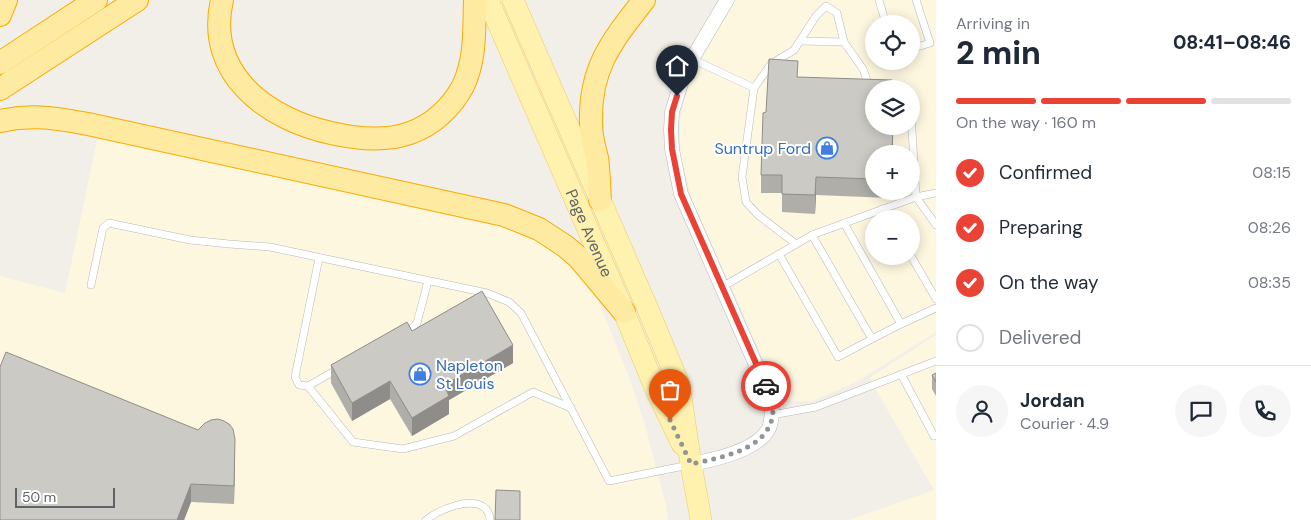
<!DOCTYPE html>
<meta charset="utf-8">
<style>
body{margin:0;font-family:"DM Sans",sans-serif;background:#f6f6f7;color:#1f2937;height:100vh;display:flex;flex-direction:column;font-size:19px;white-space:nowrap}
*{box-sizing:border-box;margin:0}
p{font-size:16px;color:#747a83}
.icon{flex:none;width:28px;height:28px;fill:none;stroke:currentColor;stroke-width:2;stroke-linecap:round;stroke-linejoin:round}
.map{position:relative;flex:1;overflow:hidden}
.sheet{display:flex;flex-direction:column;background:#fff;width:375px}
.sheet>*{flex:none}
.buttons{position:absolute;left:865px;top:15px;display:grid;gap:10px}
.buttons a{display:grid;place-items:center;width:55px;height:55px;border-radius:50%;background:#fff;box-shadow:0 2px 12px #0003;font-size:25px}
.scale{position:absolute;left:15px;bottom:12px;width:100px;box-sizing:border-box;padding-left:5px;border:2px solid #5f6368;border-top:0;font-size:14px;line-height:18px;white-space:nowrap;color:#5f6368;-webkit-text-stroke:4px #fff;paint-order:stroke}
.pin{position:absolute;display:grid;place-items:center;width:42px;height:42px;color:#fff;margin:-51px -21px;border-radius:50% 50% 50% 0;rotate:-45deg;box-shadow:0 0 5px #0007}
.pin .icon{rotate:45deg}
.courier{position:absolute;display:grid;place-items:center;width:50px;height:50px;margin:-25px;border:4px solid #ea4335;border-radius:50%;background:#fff;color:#222;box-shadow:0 1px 6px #0007}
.summary em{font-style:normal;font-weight:800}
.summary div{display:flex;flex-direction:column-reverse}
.summary{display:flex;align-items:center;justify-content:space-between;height:85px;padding:0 20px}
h1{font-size:32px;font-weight:800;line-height:38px}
.bar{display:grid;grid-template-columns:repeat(4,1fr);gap:8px 5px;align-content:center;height:60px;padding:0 20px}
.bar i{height:6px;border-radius:4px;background:#e0e1e3}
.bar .selected{background:#ea4335}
.bar p{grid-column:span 4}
.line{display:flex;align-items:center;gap:12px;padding:0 20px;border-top:1px solid #e0e1e3}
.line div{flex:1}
.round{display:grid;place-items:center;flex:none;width:52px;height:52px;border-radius:26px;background:#f6f6f7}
ol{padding:0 20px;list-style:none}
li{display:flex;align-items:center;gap:15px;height:55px}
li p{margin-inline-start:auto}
li .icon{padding:5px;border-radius:50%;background:#ea4335;color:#fff;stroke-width:4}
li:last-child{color:#747a83}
li i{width:28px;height:28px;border:2px solid #e0e1e3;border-radius:50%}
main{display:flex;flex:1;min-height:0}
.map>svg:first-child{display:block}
.commercial{fill:#fef7e0;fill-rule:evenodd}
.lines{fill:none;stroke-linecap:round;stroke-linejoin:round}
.service-casing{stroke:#b5b8bc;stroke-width:8}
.minor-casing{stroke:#b5b8bc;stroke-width:15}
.primary-casing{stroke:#f2c960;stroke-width:22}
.trunk-casing{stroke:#f9ab00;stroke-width:24}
.service{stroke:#fff;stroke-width:7}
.minor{stroke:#fff;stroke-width:14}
.primary{stroke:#fff2af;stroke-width:21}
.trunk{stroke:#feeaa1;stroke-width:22}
.wall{fill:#afaea9}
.shaded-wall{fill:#8f8d8a}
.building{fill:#cccac5;stroke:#8f8d8a}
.done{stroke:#929495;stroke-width:5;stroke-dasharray:0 9}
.route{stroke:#ea4335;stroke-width:6}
.labels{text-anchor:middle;stroke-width:4;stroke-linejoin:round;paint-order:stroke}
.shop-label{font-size:16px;fill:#366cbe;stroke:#fff;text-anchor:end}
.street-label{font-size:16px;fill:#5f6368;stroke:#fff}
</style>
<main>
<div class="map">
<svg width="936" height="520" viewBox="0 0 936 520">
<rect width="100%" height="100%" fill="#f1efe8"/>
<g class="commercial">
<path d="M735 0H936V332L856 382 812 401H792L777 390 692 199 680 154V120L689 82 710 42ZM874 24H911V61H874ZM874 89H911V126H874ZM874 154H911V191H874ZM874 219H911V256H874Z"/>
<path d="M98 136 527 232 578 267 601 307 629 377 645 425 666 505 668 520H0V276L65 293Z"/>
<path d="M936 335V520H849L934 490 869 378Z"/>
</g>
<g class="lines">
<g class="service-casing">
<g id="service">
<path d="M879 0 886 24"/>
<path d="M800 41 844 42"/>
<path d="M911 49 930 43 916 0"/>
<path d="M692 59 754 88"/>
<path d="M911 113 916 197 936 225"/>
<path d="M882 209 888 219"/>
<path d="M844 223 901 324 936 308"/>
<path d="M796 244 758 215 746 202 742 177 754 88 771 64 794 50 816 16 826 6 837 13 844 42 863 69 869 86 877 89"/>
<path d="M779 254 838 357 872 339 812 235"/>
<path d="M911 256 936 299"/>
<path d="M319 258 295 377 299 385 308 386 338 369"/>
<path d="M91 285 103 228 109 223 190 240 229 244 270 247 487 293 509 302 521 313 609 481 689 465"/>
<path d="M722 287 812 235 916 197 936 193"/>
<path d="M404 332 411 329 417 323 428 281"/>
<path d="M872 339 901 324"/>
<path d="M901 374 934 436"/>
<path d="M308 386 353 442 403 449 454 436 533 392 571 408"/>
<path d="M772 415 816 407 936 361"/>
<path d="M426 520C439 510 472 495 486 509 489 513 490 515 490 520"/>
</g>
</g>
<g class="minor-casing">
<path id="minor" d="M691 464C713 460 756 451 768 430 773 421 772 409 771 399L681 194 672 149 671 130 672 112 682 80 692 59 727 0"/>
</g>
<g class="primary-casing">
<g id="primary">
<path id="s1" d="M488 0 624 312 656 390 682 444"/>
<path d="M513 0 647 307 679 384 691 464 701 520"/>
</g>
</g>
<g class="trunk-casing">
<g id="trunk">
<path d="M222 0C205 74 267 119 331 133 357 139 385 142 410 133 433 125 452 107 463 86 476 59 474 29 475 0"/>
<path d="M0 15 6 0"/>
<path d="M0 63 96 0"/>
<path d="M0 89 137 0"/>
<path d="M0 121C33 114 55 118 88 124L504 215 539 229 565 246 578 257 624 312"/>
<path d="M600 200C599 186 599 171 597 158 594 146 591 136 591 124 589 68 612 41 644 0"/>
</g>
</g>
<use href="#service" class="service"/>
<use href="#minor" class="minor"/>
<use href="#primary" class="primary"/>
<use href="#trunk" class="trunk"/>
</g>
<g class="wall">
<path d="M798 77 874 89 893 142V154H874V191H891L890 198 816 195 815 214 782 212V193H761V175L766 112Z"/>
<path d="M412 331 513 363 449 400V414L412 436 390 399 352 421 331 383V365Z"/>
<path d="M936 373V396L932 389V375Z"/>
<path d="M198 430 235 457 234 504 191 502 184 520H0Z"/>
</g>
<g class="shaded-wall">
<path d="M893 126V154H892Z"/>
<path d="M816 177V195L815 214V195Z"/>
<path d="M513 345V363L449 400V414L412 436V418L444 385Z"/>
<path d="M390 381V399L352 421V403Z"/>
<path d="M235 439V457L234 504V486Z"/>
<path d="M191 484V502L184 520H177Z"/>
</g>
<g class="building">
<path d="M769 59 798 61 797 77 892 80V89H874V126H893L892 154H874V179L816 177 815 195 782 194V175H761L763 113 766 112Z"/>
<path d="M482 291 513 345 444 385 449 396 412 418 390 381 352 403 331 365 407 322 412 331Z"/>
<path d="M6 352 198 430 205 423 211 420 218 419 224 421 229 424 233 429 235 439 234 486 191 484 177 520H0V367Z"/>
<path d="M936 373V382L932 375Z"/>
<path d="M496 490 520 491V520H495Z"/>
</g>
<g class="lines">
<path class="done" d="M670 420 691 464C725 457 781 447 772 400 771 396 768 391 766 386"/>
<path class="route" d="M677 96 672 112 671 130 672 149 681 194 766 386"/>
</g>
<defs>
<g id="shop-ring" transform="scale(1.125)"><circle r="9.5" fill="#fff" stroke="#3f7fe0" stroke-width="1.5"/><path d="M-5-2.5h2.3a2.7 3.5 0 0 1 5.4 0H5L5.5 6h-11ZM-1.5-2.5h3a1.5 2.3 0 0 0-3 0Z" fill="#3f7fe0"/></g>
</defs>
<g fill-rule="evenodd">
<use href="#shop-ring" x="827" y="148"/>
<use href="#shop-ring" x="420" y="374"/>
</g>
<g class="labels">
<g class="shop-label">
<text x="811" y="154">Suntrup Ford</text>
<text x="436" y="371" text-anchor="start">Napleton<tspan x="436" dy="18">St Louis</tspan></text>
</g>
<g class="street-label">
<text dy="6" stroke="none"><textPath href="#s1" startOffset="254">Page Avenue</textPath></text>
</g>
</g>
</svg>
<div class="buttons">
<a><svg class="icon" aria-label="locate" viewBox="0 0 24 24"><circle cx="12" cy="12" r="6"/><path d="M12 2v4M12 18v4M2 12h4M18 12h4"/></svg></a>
<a><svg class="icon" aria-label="layers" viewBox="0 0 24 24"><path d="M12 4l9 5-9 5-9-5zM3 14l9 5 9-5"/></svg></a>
<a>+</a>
<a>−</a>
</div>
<div class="scale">50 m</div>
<div class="pin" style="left:670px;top:420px;background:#ea580c"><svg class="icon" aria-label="bag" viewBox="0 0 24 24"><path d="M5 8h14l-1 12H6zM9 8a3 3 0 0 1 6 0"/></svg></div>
<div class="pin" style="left:677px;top:96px;background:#1f2937"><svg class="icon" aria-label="home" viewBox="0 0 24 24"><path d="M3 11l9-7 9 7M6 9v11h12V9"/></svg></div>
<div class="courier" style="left:766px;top:386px"><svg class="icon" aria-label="car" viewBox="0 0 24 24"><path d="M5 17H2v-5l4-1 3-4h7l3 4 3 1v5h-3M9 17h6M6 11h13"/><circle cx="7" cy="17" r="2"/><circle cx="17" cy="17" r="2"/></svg></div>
</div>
<section class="sheet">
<div class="summary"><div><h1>2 min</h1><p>Arriving in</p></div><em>08:41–08:46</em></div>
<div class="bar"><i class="selected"></i><i class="selected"></i><i class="selected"></i><i></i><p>On the way · 160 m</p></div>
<ol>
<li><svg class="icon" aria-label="check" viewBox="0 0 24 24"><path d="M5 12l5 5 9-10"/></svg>Confirmed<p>08:15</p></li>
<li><svg class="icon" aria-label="check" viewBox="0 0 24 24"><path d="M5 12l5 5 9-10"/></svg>Preparing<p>08:26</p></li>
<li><svg class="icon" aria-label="check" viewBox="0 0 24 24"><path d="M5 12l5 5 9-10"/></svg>On the way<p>08:35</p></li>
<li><i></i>Delivered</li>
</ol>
<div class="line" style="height:90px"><a class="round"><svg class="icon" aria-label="person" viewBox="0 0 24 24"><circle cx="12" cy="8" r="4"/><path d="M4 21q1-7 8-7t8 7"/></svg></a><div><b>Jordan</b><p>Courier · 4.9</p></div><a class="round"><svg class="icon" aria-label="chat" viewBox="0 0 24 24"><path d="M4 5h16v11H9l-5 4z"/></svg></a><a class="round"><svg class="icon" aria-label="phone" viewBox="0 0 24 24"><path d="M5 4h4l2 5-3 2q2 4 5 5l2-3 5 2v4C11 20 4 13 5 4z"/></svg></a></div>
</section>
</main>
